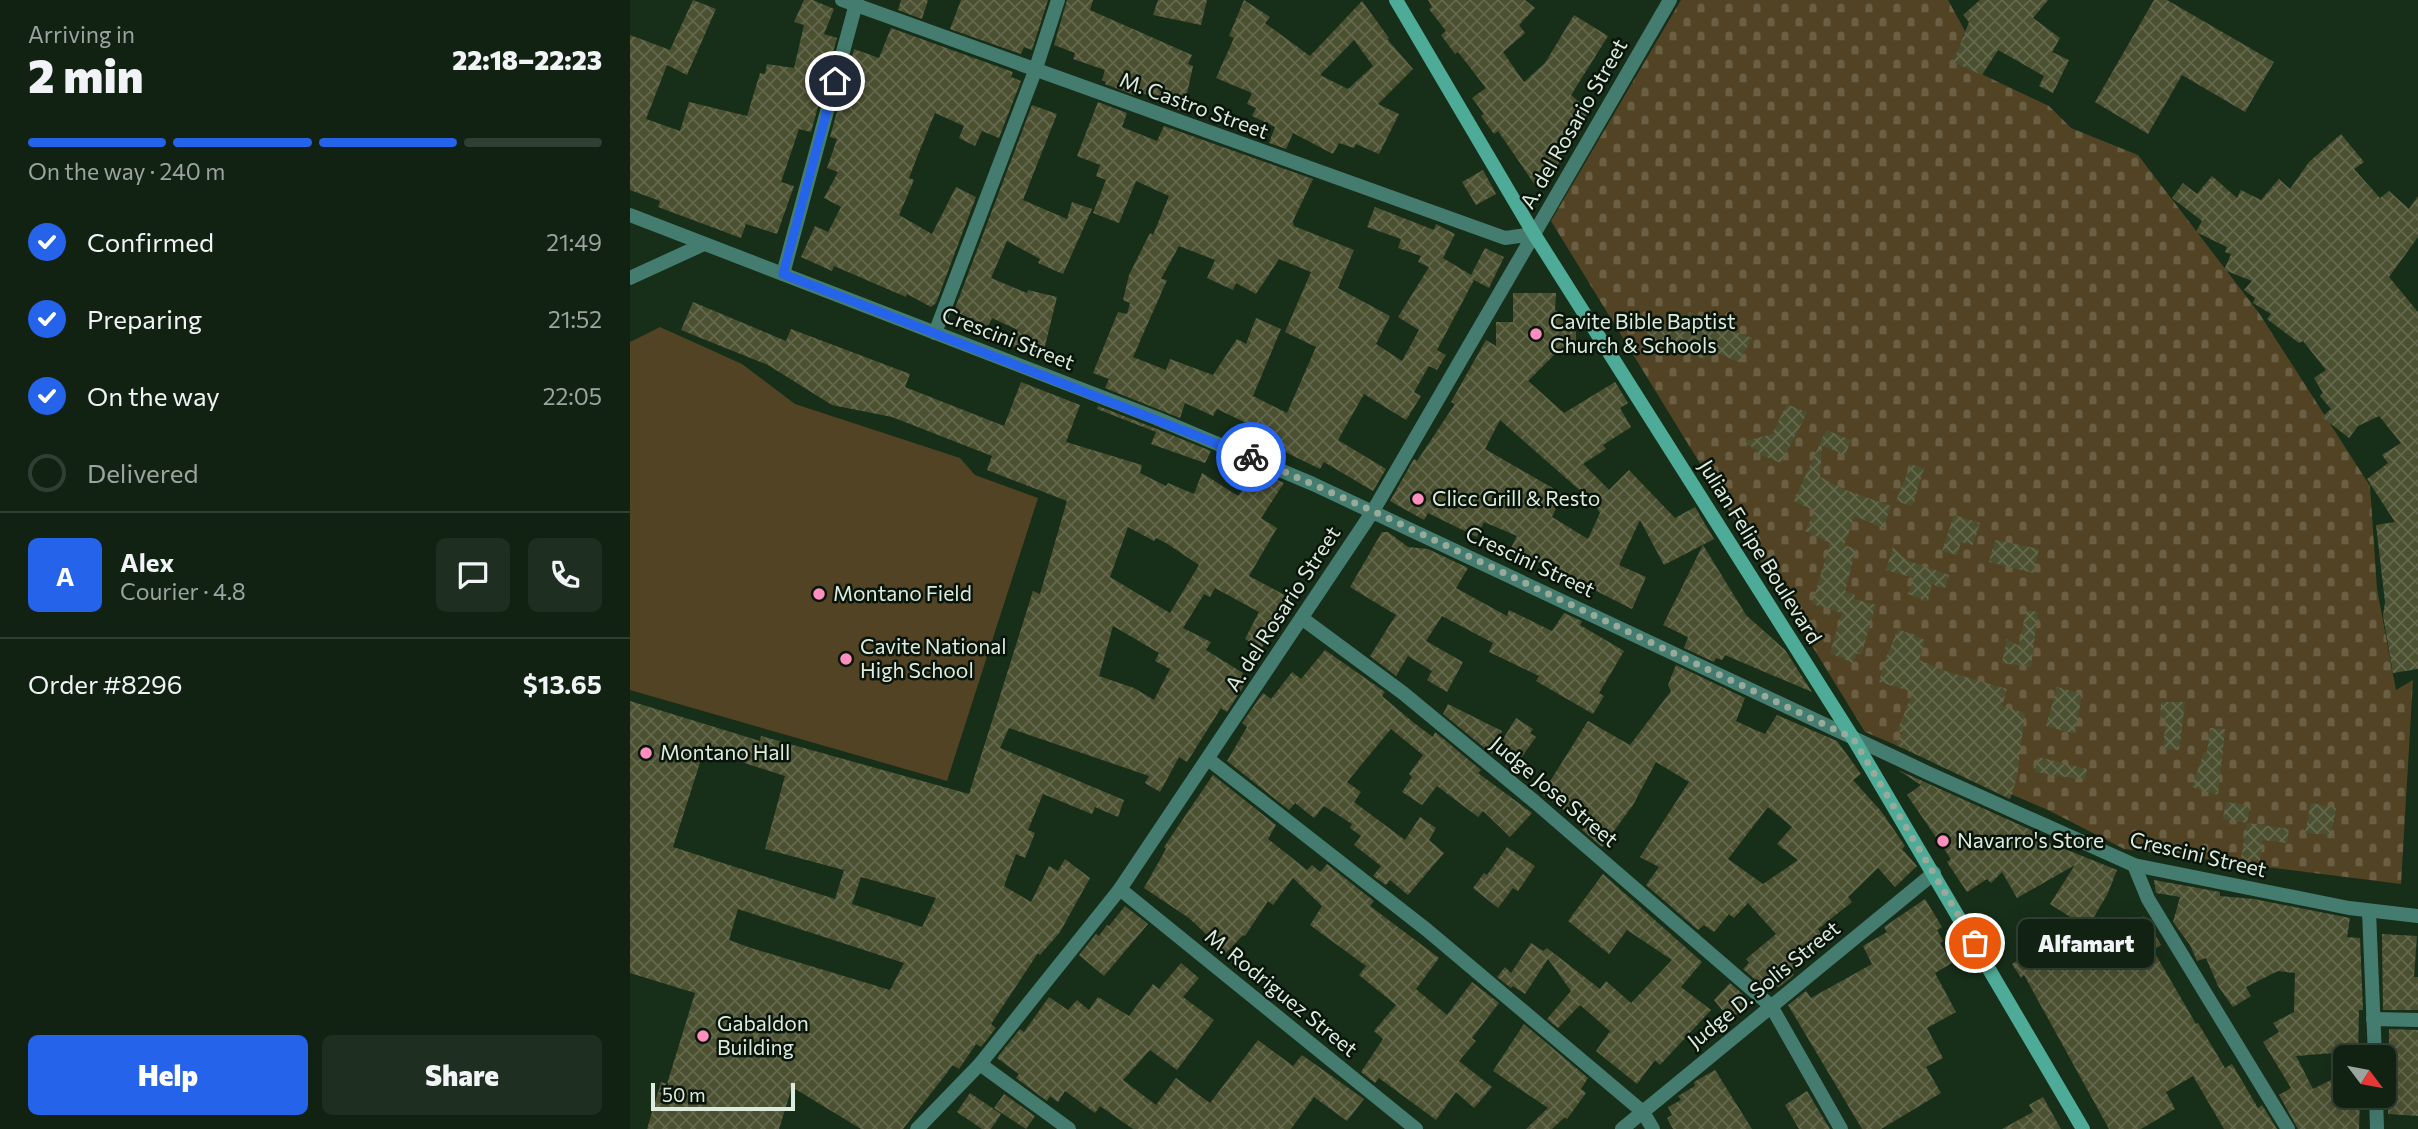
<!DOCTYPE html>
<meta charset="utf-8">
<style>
body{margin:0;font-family:Commissioner,sans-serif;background:#1e2f21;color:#f1f3f6;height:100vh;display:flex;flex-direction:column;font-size:26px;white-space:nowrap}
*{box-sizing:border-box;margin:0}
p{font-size:23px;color:#9ca4a0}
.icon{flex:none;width:38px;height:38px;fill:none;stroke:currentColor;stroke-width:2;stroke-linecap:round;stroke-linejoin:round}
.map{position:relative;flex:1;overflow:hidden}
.sheet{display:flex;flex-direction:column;background:#112213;width:630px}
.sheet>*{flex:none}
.needle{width:46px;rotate:122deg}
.controls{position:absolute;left:1703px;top:1045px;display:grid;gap:14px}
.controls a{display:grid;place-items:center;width:63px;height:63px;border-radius:10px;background:#112213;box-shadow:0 7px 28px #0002,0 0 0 2px #303f33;font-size:35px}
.scale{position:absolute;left:21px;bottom:18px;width:144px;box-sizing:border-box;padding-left:7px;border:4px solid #ddecde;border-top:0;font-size:19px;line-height:24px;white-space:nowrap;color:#ddecde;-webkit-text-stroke:5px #09140a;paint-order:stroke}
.pin{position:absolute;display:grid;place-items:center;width:60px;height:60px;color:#fff;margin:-30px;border:4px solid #fff;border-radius:50%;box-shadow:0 2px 7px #0007}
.courier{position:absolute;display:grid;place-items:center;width:70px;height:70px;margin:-35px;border:5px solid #2563eb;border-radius:50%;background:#fff;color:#222;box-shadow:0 2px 9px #0007}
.bubble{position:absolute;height:49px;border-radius:10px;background:#112213;box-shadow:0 7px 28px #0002,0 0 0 2px #303f33;font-size:23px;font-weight:800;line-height:49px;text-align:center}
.summary em{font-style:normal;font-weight:800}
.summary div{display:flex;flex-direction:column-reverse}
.summary{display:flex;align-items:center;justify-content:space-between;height:119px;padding:0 28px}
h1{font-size:46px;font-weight:800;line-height:52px}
.bar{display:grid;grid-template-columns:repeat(4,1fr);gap:10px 7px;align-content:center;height:84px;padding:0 28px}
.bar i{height:9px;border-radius:5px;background:#303f33}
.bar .selected{background:#2563eb}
.bar p{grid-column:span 4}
.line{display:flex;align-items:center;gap:18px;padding:0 28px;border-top:2px solid #303f33}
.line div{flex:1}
.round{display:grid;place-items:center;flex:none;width:74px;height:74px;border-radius:10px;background:#1e2f21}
ol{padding:0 28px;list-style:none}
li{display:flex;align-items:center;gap:21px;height:77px}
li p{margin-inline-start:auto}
li .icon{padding:7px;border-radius:50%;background:#2563eb;color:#fff;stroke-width:4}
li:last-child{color:#9ca4a0}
li i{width:38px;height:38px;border:4px solid #303f33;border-radius:50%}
.action{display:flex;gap:14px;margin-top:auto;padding:14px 28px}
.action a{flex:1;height:80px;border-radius:10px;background:#2563eb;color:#fff;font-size:28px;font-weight:800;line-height:80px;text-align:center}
.action a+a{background:#1e2f21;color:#f1f3f6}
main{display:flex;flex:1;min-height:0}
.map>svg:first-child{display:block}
.cemetery{fill:url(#cemetery-stones)}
.green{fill:#524324}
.building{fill:url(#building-cross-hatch);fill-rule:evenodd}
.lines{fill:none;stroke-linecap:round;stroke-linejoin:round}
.minor{stroke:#447c6f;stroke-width:14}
.tertiary{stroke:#447c6f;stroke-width:14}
.secondary{stroke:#4dab97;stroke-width:14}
.done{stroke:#98aa99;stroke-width:7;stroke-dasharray:0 12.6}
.route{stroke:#2563eb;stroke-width:9}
.poi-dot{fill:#fd8ebe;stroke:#09140a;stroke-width:2.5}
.labels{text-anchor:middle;stroke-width:5;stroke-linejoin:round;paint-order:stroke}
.street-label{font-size:21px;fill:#ddecde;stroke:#09140a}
.poi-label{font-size:21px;fill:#ddecde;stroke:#09140a;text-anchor:start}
</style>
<main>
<section class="sheet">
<div class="summary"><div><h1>2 min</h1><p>Arriving in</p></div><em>22:18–22:23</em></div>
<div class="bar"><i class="selected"></i><i class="selected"></i><i class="selected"></i><i></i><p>On the way · 240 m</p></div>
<ol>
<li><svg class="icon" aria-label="check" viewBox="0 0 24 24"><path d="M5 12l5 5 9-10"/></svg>Confirmed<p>21:49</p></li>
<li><svg class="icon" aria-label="check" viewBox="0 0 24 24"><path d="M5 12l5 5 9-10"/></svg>Preparing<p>21:52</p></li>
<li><svg class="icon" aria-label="check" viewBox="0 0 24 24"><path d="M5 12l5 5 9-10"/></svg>On the way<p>22:05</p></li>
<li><i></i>Delivered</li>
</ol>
<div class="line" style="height:126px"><b class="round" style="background:#2563eb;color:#fff">A</b><div><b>Alex</b><p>Courier · 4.8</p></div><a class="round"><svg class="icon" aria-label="chat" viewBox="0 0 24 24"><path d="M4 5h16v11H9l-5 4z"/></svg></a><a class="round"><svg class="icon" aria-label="phone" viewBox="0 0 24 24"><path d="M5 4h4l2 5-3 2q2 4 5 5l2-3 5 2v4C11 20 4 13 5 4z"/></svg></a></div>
<div class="line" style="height:91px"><div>Order #8296</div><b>$13.65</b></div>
<div class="action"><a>Help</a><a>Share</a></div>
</section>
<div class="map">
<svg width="1788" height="1129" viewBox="0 0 1788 1129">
<defs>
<pattern id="cemetery-stones" width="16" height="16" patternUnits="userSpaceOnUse" patternTransform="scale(1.75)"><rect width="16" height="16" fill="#524324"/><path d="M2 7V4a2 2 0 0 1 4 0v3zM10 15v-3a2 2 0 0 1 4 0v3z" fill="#6a5e43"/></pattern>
<pattern id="building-cross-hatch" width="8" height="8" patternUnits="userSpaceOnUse" patternTransform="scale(1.75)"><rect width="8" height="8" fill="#4b5031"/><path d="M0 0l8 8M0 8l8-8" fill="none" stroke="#64694e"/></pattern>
</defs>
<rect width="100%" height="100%" fill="#172e19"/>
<path class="cemetery" d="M1051 0H1318L1335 31 1324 61 1419 106 1441 128 1508 155 1629 313 1740 486 1747 589 1766 690 1783 680 1771 884 1494 849 1418 810 1235 732 921 221Z"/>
<path class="green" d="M30 327 112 364 165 404 330 458 345 475 408 498 317 781 0 690V342Z"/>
<g class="building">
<path d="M63 0 86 9 57 75 37 65 16 119 50 131 59 102 117 116 130 73 135 74 137 64 164 68 174 25 164 22 174 0H183L204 9 194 34 207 38 181 132 169 129 151 182 164 186 147 234 116 224 111 238 28 207 30 201 0 190V35L40 50Z"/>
<path d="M271 0H298L292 19 268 10Z"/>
<path d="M331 0H418L402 50 394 47 391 54 320 29Z"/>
<path d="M437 0H463L460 10 562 55 558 64 563 66 553 112 506 90 504 95 475 84 476 82 472 80 475 70 443 59 445 53 424 45Z"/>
<path d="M528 0H577L571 25 523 15Z"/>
<path d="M614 0 640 17 635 23 680 56 732 1 759 38 757 39 783 69 748 104 769 114 749 154 726 144 724 148 709 143 703 154 663 133 656 149 639 143 645 127 622 116 626 108 617 104 622 93 586 78 604 38 599 36ZM724 40 743 66 718 89 690 75Z"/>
<path d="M798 0H895L905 8 889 25 895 33 873 52 894 82 915 63 944 15 978 36 941 95 960 111 928 150 933 156 922 174 905 185 868 131 864 134 851 116 854 114 842 98 856 88 828 52 825 54 811 35 816 31 799 9 802 7Z"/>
<path d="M1350 0H1418L1403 18 1430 38 1422 52 1439 60 1423 93 1409 86 1414 76 1368 50 1352 75 1323 62 1339 22 1333 15Z"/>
<path d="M1524 0H1537L1644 62 1615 112 1552 75 1518 134 1465 102Z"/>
<path d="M261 28 383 72 381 77 391 81 369 138 352 131 345 146 329 138 334 126 305 113 289 152 279 178 284 180 269 215 302 234 326 187 346 197 306 303 301 307 277 294 276 297 204 266 202 271 171 257 185 226 198 232 211 207 194 198 208 172 197 168 207 139 200 137 224 49 249 58Z"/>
<path d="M468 102 497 113 492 127 527 141 534 126 683 179 663 221 664 226 724 250 708 288 760 316 746 344 772 361 789 330 768 317 799 267 788 262 791 256 768 248 771 239 737 227 745 207 804 230 806 224 825 234 813 258 841 275 855 248 874 257 859 288 844 280 807 350 816 355 807 370 799 366 784 392 791 396 776 420 734 394 708 440 756 469 743 491 694 462 690 469 627 438 631 430 587 409 583 416 555 403 550 418 475 388 479 379 463 373 488 312 497 314 500 303 493 300 499 275 520 233 523 235 539 196 506 181 489 223 463 213 476 180 466 176 470 165 447 156ZM549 246 585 260 577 278 603 290 606 283 626 294 649 259 681 272 655 332 686 347 657 413 623 396 651 329 626 318 616 344 607 339 583 375 540 359 536 370 503 357 537 280 531 279Z"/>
<path d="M402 105 427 114 393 200 437 219 442 202 462 209 433 274 408 263 410 259 377 241 361 278 397 293 398 290 427 297 413 354 383 347 388 330 362 318 358 327 324 311Z"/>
<path d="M1711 134 1734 162 1724 169 1750 198 1759 191 1779 209 1788 196V237L1759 277 1788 312V669L1763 673 1753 616 1755 602 1746 525 1765 522 1737 479 1758 463 1752 455 1771 443 1749 416 1728 426 1719 438 1692 417 1701 409 1690 396 1693 393 1684 378 1696 370 1673 341 1669 343 1637 319 1641 314 1623 303 1625 298 1614 290 1622 281 1594 270 1601 254 1595 252 1597 247 1566 232 1572 221 1542 198 1553 183 1567 194 1582 176 1607 198 1611 190 1631 200 1649 179 1660 189 1679 162Z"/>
<path d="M853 170 866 194 846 205 832 182Z"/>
<path d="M883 293H926L925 310 932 315 933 323H946V350H929L898 381 934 413 985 382 998 403 990 408 1001 427 973 445 976 449 953 464 979 490 999 470 1045 518 1065 507 1084 539 1034 565 1010 520 989 565 1016 577 1002 609 881 548 887 536 854 522 847 537 798 513 794 520 760 501 784 459 787 461 825 404 821 402 856 340 866 346V322H883ZM870 420 962 501 970 513 958 539 922 517 933 494 855 449Z"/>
<path d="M63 302 156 341 161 329 280 374 275 387 374 426 391 382 450 405 436 442 512 465 510 473 536 486 538 483 564 494 572 473 608 496 626 470 654 483 631 518 647 528 619 576 662 599 631 649 615 639 629 612 585 588 580 597 574 594 553 628 581 642 576 650 613 673 611 677 617 681 597 712 591 708 557 762 549 757 530 792 515 783 519 776 379 728 370 748 494 800 488 817 465 807 462 814 413 794 398 830 405 833 395 858 386 854 374 886 401 902 419 866 428 871 435 859 460 878 430 932 410 955 408 953 361 1024 366 1028 351 1047 346 1044 329 1069 323 1065 273 1129H231L162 1087 149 1129H17L31 1082 37 1084 65 993 0 973V701L130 741 131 736 339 794 403 591 410 594 437 501 357 470 362 456 262 417 202 405 138 365 51 330ZM498 527 524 541 526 538 536 543 569 565 540 613 480 577ZM483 626 529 653 525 661 540 669 524 700 504 688 469 676ZM74 750 155 776 135 849 214 870 205 899 43 847ZM231 877 306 898 292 927 222 904ZM108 909 274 963 260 990 121 948 99 940Z"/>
<path d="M1060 312 1072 320 1122 338 1109 362 1078 349 1075 359 1015 339 1021 320 1050 330Z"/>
<path d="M1157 404 1177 413 1151 463 1126 453 1127 450 1113 442 1142 434Z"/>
<path d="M468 406 522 427 581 451 575 463 521 444 526 432 467 409Z"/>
<path d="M1196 430 1221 440 1215 455 1192 445 1190 477 1218 491 1261 506 1253 528 1225 516 1214 545 1226 549 1215 591 1225 595 1224 599 1246 605 1231 655 1227 653 1223 663 1200 653 1212 613 1182 604 1200 543 1175 531 1185 511 1164 501Z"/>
<path d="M1281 464 1294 469 1282 506 1266 501Z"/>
<path d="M1324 515 1350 523 1343 545 1331 542 1327 555 1312 551Z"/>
<path d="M752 532H758L778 547 798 549 838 568 826 588 877 616 879 610 922 631 934 613 952 621 950 625 994 651 969 693 974 696 963 714 906 681 909 676 859 652 863 643 812 616 796 641 833 662 817 692 797 680 802 671 778 656 766 676 740 656 766 615 720 587Z"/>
<path d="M1365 540 1409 549 1403 573 1359 562Z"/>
<path d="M1073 545 1116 615 1155 650 1182 692 1095 655 1092 660 1086 658 1084 662 1054 648 1058 637 1033 625Z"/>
<path d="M1263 547 1276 560 1319 575 1315 588 1302 584 1297 601 1278 594 1284 578 1256 570Z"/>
<path d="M1396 610 1408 612 1401 667 1372 663 1377 639 1389 646Z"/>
<path d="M1268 629 1295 640 1289 660 1315 671 1377 689 1372 706 1395 713 1387 777 1380 799 1266 745 1273 733 1267 731 1283 692 1249 682 1254 663Z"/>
<path d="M695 650 755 692 752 696 784 723 803 737 805 732 851 770 848 773 902 813 880 837 853 811 848 817 807 786 792 805 772 792 782 777 779 774 793 755 761 729 717 782 731 792 724 802 775 840 790 817 806 828 799 840 814 853 778 895 760 880 756 885 743 876 751 866 724 845 731 836 720 828 722 824 694 806 684 818 665 803 659 810 597 761 617 727 612 723 633 693 641 699 662 672 671 679Z"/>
<path d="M1046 665 1115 698 1106 721 1121 728 1135 734 1147 715 1207 741 1231 774 1223 780 1251 811 1275 846 1272 849 1287 866 1265 887 1248 868 1218 897 1222 902 1188 929 1197 941 1161 971 1164 975 1148 988 1145 983 1137 990 1113 969 1119 963 1116 959 1146 934 1118 903 1104 918 1099 914 1084 932 1074 925 1068 930 1016 885 1029 867 1010 857 1059 782 1026 762 1003 805 972 847 952 830 954 825 912 794 958 721 1000 745 1041 691 1038 685ZM1138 807 1162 827 1147 844 1168 860 1133 884 1098 859Z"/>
<path d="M1427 687 1452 694 1445 734 1416 726Z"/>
<path d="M1531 702H1555L1549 750 1533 749 1536 718H1530Z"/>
<path d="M818 704 872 731 862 754 813 714Z"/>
<path d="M886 718 903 729 900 733 906 737 891 758 870 744Z"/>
<path d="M1580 728 1595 729 1588 795 1562 787 1574 752H1577Z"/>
<path d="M1408 757 1457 769 1455 780 1405 772Z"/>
<path d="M1268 770 1408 833 1405 837 1487 870 1477 895 1437 962 1514 916 1531 945 1523 950 1566 1024 1568 1023 1595 1068 1602 1064 1628 1108 1632 1105 1647 1129H1594L1563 1076 1536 1092 1545 1109 1511 1129H1479L1394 975 1391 978 1382 964 1448 922 1420 904 1445 865 1387 898 1372 872 1361 883 1357 879 1337 892 1317 862 1321 859 1277 795 1291 785Z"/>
<path d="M583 775 646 825 638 839 677 870 682 865 690 872 697 864 744 901 740 906 809 958 786 989 817 1015 842 982 869 1003 842 1038 846 1041 829 1061 862 1087 844 1108 826 1092 806 1120 749 1078 745 1083 731 1072 753 1039 744 1031 766 1005 729 975 736 966 680 925 692 906 663 878 643 905 638 901 615 936 613 935 596 953 559 918 514 888 536 849 534 847Z"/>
<path d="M1596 802 1620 806 1617 823 1593 819Z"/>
<path d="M1681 803 1706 808 1701 835 1675 833Z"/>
<path d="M1617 823 1659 829 1657 843 1633 840 1630 861 1611 858Z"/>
<path d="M877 847 905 866 888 891 883 888 868 908 843 888 854 873 857 875Z"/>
<path d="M973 874 1072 962 1051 987 1081 1010 1030 1065 1025 1060 1007 1084 966 1051 980 1031 950 1005 928 1028 917 1019 941 991 918 959 895 994 883 986 881 988 867 977 875 967 881 973 901 943 913 951 917 948 970 989 976 981 1001 1003 1042 960 997 930 979 954 938 921Z"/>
<path d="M1524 880 1590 892V896L1624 899 1720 918 1717 937 1730 938 1733 1010H1729L1728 1057H1704V1053L1666 1056 1683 1089 1715 1073V1096H1730L1729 1129H1668L1649 1095 1661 1088 1633 1042 1649 1032 1643 1023 1664 1012 1665 973 1648 971 1616 987 1621 996 1603 1007 1588 986 1576 958 1567 961 1560 945 1543 922 1550 897 1526 893Z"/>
<path d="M1295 899 1312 927 1307 930 1313 941 1310 943 1322 963 1305 973 1326 1012 1297 1028 1313 1058 1296 1067 1311 1093 1251 1129H1232L1158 1005 1176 991 1181 998 1242 964 1233 946 1257 932 1254 927Z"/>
<path d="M495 906 518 924 474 976 449 955 466 934 469 936 477 925 479 926Z"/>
<path d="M1752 934 1787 936 1784 977H1788V1010H1753Z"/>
<path d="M551 963 569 978 553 997 584 1020 547 1070 520 1050 493 1080 526 1105 546 1078 580 1103 628 1040 663 1066 672 1055 734 1099 717 1121 684 1097 661 1129H503L470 1106 465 1113 435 1091 428 1102 420 1096 417 1101 386 1078 389 1074 367 1058 390 1029 394 1032 419 997 438 1010 447 1000 459 1010 468 997 499 1016 523 984 529 989Z"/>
<path d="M1100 983 1122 1002 1100 1020 1084 1000Z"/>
<path d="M894 1024 958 1078 951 1089 956 1093 937 1119 935 1117 922 1129H896L918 1108 863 1071Z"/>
<path d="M1759 1029 1788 1030V1116L1758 1114Z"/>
<path d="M1085 1070 1122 1129H1043L1037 1118 1042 1115 1038 1107 1051 1100 1048 1096 1065 1086 1064 1082Z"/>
<path d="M1177 1091 1195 1121 1200 1129H1169L1155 1105Z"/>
<path d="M340 1093 371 1114 361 1129H352L327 1112Z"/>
<path d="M374 1094 405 1116 396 1129 364 1108Z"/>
<path d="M1413 1097 1431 1129H1372L1403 1112 1399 1105Z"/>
</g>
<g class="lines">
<g class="minor">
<path d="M212 0 875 238 904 234 1040 0"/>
<path d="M0 215 526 418 683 484 1298 773 1504 865 1719 908 1788 916"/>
<path d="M153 274 227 0"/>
<path d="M0 278 74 244"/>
<path d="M305 333 405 71 428 0"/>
<path d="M673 619 773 693 905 802 1141 1006 1211 1129"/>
<path d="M578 759 797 930 1013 1112 1023 1129"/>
<path d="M1504 865 1518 899 1658 1129"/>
<path d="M490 889 786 1129"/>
<path d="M1739 911 1745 1057"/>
<path d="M1743 1019 1788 1020"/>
<path d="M350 1064 439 1129"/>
<path d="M1746 1096 1747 1129"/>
</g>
<g class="tertiary">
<path d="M287 1129 350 1064 490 889 743 511 904 234"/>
<path d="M992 1129 1304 873"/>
</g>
<path class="secondary" d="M766 0 904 234 1223 738 1453 1129"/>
</g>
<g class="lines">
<path class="done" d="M621 457 743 511 1223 738 1345 943"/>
<path class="route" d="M205 81 153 274 621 457"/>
</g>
<g class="poi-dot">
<circle cx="906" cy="334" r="7"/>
<circle cx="788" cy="499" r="7"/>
<circle cx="189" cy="594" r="7"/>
<circle cx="216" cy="659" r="7"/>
<circle cx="16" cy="753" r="7"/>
<circle cx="1313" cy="841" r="7"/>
<circle cx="73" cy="1036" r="7"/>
</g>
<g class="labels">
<g class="street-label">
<text transform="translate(564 106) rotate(20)" y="7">M. Castro Street</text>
<text transform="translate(944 124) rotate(-60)" y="7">A. del Rosario Street</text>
<text transform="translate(378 339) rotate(21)" y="7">Crescini Street</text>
<text transform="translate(1130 552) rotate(58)" y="7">Julian Felipe Boulevard</text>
<text transform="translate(900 562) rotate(25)" y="7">Crescini Street</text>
<text transform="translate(653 609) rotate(-57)" y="7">A. del Rosario Street</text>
<text transform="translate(924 792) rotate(40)" y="7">Judge Jose Street</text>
<text transform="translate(1568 855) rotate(13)" y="7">Crescini Street</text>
<text transform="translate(1134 985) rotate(-39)" y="7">Judge D. Solis Street</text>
<text transform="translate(651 993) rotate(39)" y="7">M. Rodriguez Street</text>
</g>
<g class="poi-label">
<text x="920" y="329">Cavite Bible Baptist<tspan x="920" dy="24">Church &amp; Schools</tspan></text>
<text x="802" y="506">Clicc Grill &amp; Resto</text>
<text x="203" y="601">Montano Field</text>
<text x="230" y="654">Cavite National<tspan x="230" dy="24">High School</tspan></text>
<text x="30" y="760">Montano Hall</text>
<text x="1327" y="848">Navarro's Store</text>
<text x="87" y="1031">Gabaldon<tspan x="87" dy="24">Building</tspan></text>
</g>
</g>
</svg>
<div class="controls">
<a><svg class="needle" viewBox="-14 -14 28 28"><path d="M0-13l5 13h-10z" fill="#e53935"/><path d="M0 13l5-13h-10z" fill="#9ca4a0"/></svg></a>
</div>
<div class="scale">50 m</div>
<div class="pin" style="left:1345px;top:943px;background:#ea580c"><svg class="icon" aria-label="bag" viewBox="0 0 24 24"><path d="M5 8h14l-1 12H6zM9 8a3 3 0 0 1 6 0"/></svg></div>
<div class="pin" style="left:205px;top:81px;background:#1f2937"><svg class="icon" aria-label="home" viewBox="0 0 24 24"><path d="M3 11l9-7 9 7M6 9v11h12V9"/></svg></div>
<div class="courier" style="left:621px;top:457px"><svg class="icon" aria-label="bike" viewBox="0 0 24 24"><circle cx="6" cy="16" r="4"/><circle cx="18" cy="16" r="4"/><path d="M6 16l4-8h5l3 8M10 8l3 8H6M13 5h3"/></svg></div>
<div class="bubble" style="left:1388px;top:919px;width:136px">Alfamart</div>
</div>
</main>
